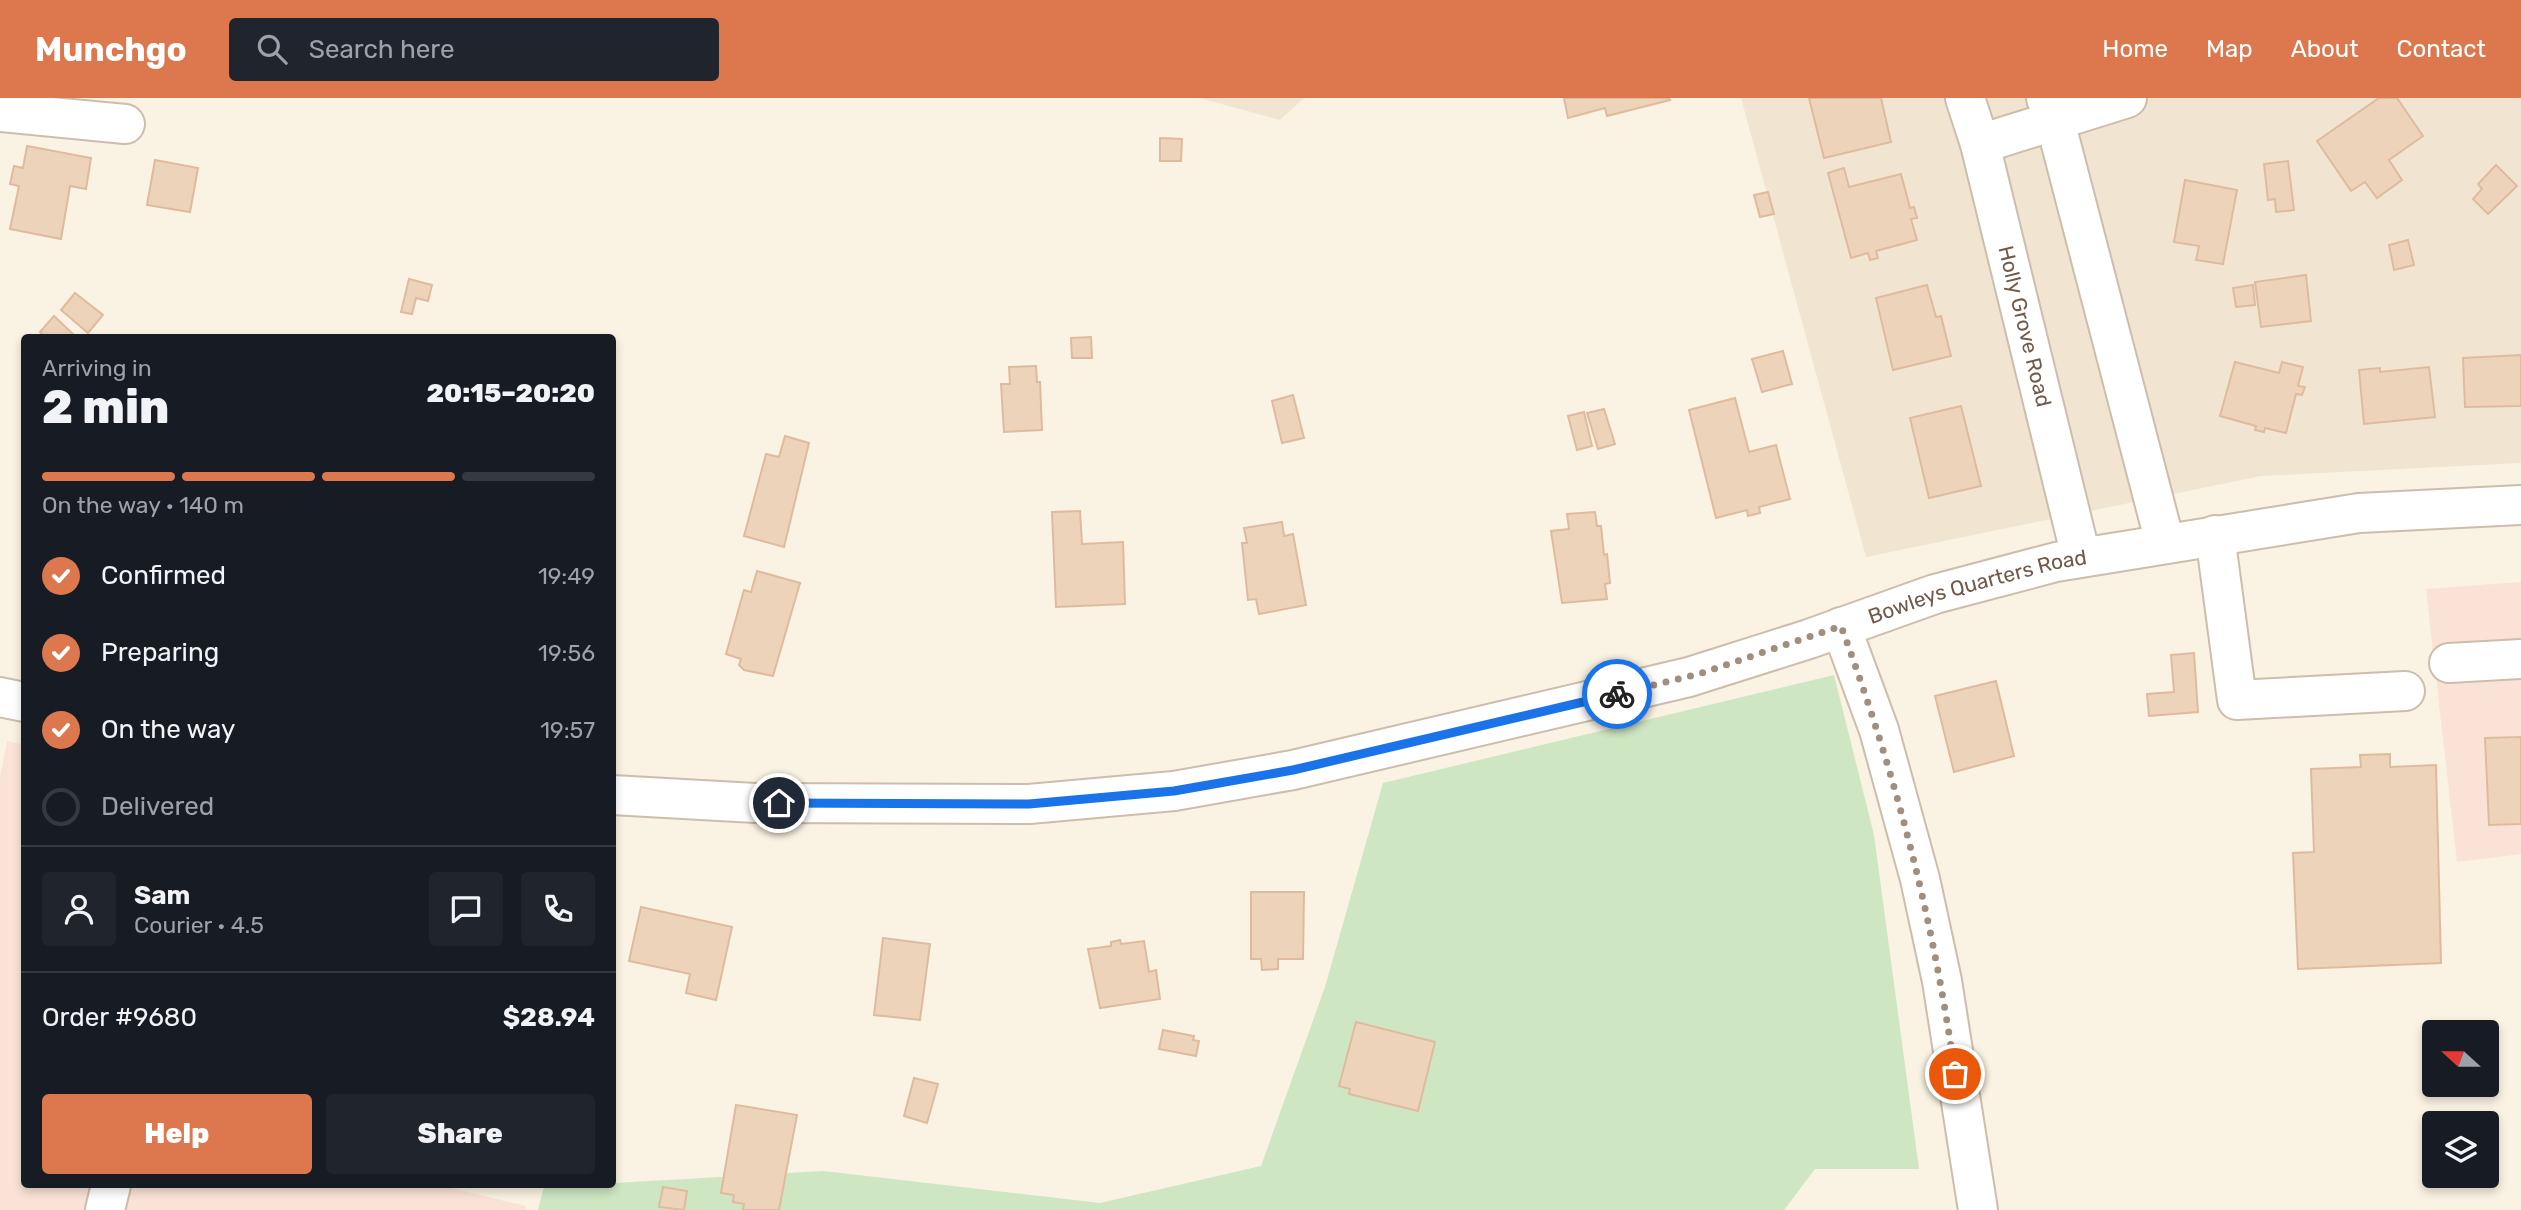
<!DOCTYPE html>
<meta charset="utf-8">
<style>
body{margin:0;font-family:Rubik,sans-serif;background:#20242c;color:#f1f3f6;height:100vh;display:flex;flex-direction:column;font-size:26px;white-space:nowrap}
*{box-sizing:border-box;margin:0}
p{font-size:23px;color:#9ea1a6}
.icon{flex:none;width:38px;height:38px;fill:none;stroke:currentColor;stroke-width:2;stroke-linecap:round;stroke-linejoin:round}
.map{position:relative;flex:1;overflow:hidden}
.details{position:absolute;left:21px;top:236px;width:595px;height:854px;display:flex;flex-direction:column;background:#171b24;border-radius:7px;box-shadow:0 4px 10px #0003}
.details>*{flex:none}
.needle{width:46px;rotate:291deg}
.fabs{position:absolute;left:2422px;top:922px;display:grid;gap:14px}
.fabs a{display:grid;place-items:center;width:77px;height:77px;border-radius:7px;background:#171b24;box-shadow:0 4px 10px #0003;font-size:35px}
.pin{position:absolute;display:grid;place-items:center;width:60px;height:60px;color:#fff;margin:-30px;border:4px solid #fff;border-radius:50%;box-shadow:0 2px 7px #0007}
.courier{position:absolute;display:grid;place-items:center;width:70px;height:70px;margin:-35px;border:5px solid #1a73e8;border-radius:50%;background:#fff;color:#222;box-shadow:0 2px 9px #0007}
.overview em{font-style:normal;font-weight:800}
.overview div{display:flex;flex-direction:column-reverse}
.overview{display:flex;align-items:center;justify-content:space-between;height:119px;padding:0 21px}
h1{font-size:46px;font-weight:800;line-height:52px}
.bar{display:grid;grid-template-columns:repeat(4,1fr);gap:10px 7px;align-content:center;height:84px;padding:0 21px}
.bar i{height:9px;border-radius:5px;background:#363941}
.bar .on{background:#dd784e}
.bar p{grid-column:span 4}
.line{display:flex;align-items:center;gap:18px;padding:0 21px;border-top:2px solid #363941}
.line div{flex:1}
.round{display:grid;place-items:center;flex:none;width:74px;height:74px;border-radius:7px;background:#20242c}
ol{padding:0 21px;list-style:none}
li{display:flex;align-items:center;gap:21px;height:77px}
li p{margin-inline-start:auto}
li .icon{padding:7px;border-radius:50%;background:#dd784e;color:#fff;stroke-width:4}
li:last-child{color:#9ea1a6}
li i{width:38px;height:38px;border:4px solid #363941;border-radius:50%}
.action{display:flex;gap:14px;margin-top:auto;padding:14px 21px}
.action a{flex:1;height:80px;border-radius:7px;background:#dd784e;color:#fff;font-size:28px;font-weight:800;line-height:80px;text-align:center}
.action a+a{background:#20242c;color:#f1f3f6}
header{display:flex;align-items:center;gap:42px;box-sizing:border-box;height:98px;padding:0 35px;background:#dd784e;color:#fff}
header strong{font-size:33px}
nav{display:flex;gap:38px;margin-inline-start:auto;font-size:24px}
.search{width:490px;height:63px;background:#20242c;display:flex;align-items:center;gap:18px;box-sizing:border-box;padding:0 24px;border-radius:7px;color:#9ea1a6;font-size:26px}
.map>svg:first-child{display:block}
.residential{fill:#f1e5d1}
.commercial{fill:#fae3d6}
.green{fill:#cee6c2}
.building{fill:#eed3bb;stroke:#dfbb9d;stroke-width:2}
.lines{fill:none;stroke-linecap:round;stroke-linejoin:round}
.minor-casing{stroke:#cdbdac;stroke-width:42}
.minor{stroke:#fff;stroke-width:38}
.done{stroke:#a08f7f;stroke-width:7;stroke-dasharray:0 12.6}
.route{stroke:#1a73e8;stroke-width:9}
.labels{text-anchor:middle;stroke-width:5;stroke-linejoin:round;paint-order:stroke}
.street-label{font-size:21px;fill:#705a4a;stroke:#fef6e8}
</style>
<header>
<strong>Munchgo</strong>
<div class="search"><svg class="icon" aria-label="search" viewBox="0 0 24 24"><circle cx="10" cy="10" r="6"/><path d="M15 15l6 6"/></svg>Search here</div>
<nav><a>Home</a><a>Map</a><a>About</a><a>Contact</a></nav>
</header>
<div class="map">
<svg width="2521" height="1112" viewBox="0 0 2521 1112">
<rect width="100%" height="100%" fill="#faf2e2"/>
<g class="residential">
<path d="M1199 0H1304L1280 22Z"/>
<path d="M1741 0H2521V365L2261 378 1866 459Z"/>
</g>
<g class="commercial">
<path d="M2521 484V756L2457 764 2426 491Z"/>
<path d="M7 643 24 647V1087H439L526 1108 525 1112H0V680Z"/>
</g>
<path class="green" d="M1834 577 1874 737 1919 1071H1815L1784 1112H538L544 1089 823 1073 1100 1105 1261 1068 1325 889 1383 685Z"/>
<g class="building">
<path d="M1564 0H1669L1670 2 1607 18 1605 10 1568 20Z"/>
<path d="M1809 0H1881L1891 44 1824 60Z"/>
<path d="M2379 0H2397L2423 38 2389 62 2402 82 2377 100 2365 84 2351 93 2317 43Z"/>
<path d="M1160 40 1182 41 1181 63H1160Z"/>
<path d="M27 48 91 60 86 91 70 88 61 141 10 131 19 88 10 86 14 68 23 70Z"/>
<path d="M155 62 198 70 190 114 147 107Z"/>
<path d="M2288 63 2294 112 2276 114 2275 101 2268 102 2264 66Z"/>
<path d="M2496 67 2517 88 2488 116 2473 101 2482 91 2478 86Z"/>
<path d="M1844 70 1849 89 1901 76 1910 110 1914 109 1917 120 1911 121 1917 142 1876 153 1878 160 1870 162 1868 155 1851 160 1828 75Z"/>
<path d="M2185 82 2237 92 2223 166 2196 162 2199 148 2174 144Z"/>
<path d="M1768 94 1774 116 1760 119 1754 97Z"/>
<path d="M2408 142 2414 167 2394 172 2389 147Z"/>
<path d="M2306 177 2311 223 2261 229 2255 184Z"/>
<path d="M409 181 432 187 428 203 416 200 412 216 401 214Z"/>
<path d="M1927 187 1936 219 1941 218 1951 258 1893 272 1876 200Z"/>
<path d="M2253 187 2255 207 2236 209 2233 190Z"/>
<path d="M75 195 103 217 88 235 61 212Z"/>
<path d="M54 218 77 240H46L40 234Z"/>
<path d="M1091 239 1092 260H1072L1071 240Z"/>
<path d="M1783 253 1792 286 1762 294 1752 261Z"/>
<path d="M2521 257V308L2465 309 2463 260Z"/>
<path d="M2235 264 2279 275 2282 264 2303 269 2298 288 2305 289 2302 297 2296 296 2286 335 2265 330 2264 334 2255 332 2256 328 2220 318Z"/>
<path d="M1036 268 1037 284H1040L1042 332 1004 334 1001 286H1010L1009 269Z"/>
<path d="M2429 269 2435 319 2364 326 2359 272 2380 270V274Z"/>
<path d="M1293 297 1304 340 1282 345 1272 303Z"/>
<path d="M1735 300 1749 354 1776 347 1790 401 1759 409 1760 415 1748 418 1747 412 1716 420 1689 312Z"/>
<path d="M1961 308 1981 388 1929 400 1910 320Z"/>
<path d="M1604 311 1615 346 1598 351 1587 315Z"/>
<path d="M1584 314 1592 348 1577 352 1568 318Z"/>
<path d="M785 338 809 345 784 449 744 438 766 356 779 359Z"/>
<path d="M1080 413 1082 446 1123 444 1125 506 1056 509 1052 414Z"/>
<path d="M1595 414 1597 428H1601L1604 457 1607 456 1610 485 1605 486 1607 501 1562 505 1551 433 1569 431 1567 416Z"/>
<path d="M1282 424 1284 438 1293 436 1306 507 1259 516 1256 501 1248 502 1242 445H1247L1244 430Z"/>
<path d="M757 473 800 485 773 578 744 572 739 567 741 561 726 556 744 492 751 494Z"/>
<path d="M2194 555 2198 614 2149 618 2147 596 2174 594 2171 557Z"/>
<path d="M1996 583 2014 658 1954 674 1935 598Z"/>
<path d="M2521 639V726L2489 727 2485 640Z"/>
<path d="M2390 656V669L2436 667 2441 865 2298 871 2293 755 2314 754 2311 671 2361 669 2360 657Z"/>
<path d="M1251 794H1304L1303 861H1278V871L1262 872 1261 861H1251Z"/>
<path d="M641 809 732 829 716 902 686 895 690 876 629 863Z"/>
<path d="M883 840 930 846 920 922 874 917Z"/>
<path d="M1120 842 1121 846 1144 843 1149 874 1156 872 1160 901 1100 910 1088 851 1111 848V844Z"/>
<path d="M1356 924 1435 944 1418 1013 1349 996 1350 991 1339 988Z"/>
<path d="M1163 932 1194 938 1193 942 1199 943 1196 958 1159 951Z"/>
<path d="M914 980 938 986 927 1025 904 1018Z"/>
<path d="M736 1007 797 1017 779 1112H743L744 1106 733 1104 734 1097 721 1095Z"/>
<path d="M663 1089 687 1093 684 1112 659 1109Z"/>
</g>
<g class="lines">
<g class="minor-casing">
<g id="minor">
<path id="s1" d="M1965 0 1980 46 2081 459"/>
<path d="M2046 0 2055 23 2165 445"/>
<path d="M0 14 125 26"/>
<path d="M1980 46 2127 0"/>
<path d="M2215 437 2237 602 2405 593"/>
<path d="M1841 529 1879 632 1920 781 1942 883 1978 1112"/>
<path d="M2449 565 2521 561"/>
<path d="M0 599 24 604"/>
<path id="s2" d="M612 697 755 705 1029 706 1174 693 1293 672 1689 579 1809 541 1935 496 2056 464 2359 415 2521 407"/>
<path d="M105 1112 111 1087"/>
</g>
</g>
<use href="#minor" class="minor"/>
</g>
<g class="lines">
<path class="done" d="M1617 596 1699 576 1841 528C1896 677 1933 819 1955 976"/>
<path class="route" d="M779 705 1029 706 1174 693 1293 672 1617 596"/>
</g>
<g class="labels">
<g class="street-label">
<text dy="7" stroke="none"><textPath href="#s1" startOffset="236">Holly Grove Road</textPath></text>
<text dy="7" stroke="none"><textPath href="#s2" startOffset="1393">Bowleys Quarters Road</textPath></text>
</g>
</g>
</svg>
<div class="fabs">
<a><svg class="needle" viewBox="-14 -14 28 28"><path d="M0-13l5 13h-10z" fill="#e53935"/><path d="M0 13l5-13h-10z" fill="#9ea1a6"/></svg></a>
<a><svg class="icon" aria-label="layers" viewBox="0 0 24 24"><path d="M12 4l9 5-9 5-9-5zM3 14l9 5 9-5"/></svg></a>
</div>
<div class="pin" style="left:1955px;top:976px;background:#ea580c"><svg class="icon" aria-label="bag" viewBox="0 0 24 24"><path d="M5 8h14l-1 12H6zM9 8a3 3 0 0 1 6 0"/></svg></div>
<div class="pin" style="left:779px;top:705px;background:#1f2937"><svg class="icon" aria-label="home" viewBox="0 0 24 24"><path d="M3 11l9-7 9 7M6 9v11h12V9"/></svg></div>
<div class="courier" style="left:1617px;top:596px"><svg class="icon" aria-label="bike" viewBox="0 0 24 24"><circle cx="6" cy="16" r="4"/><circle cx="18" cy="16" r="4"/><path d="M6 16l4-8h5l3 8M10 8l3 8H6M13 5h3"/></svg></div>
<section class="details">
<div class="overview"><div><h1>2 min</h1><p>Arriving in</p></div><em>20:15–20:20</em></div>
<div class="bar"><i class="on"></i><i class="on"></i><i class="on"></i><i></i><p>On the way · 140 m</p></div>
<ol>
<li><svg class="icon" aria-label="check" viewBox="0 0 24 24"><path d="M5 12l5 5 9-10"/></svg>Confirmed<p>19:49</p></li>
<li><svg class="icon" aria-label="check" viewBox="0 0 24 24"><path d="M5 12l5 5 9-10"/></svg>Preparing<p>19:56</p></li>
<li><svg class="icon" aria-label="check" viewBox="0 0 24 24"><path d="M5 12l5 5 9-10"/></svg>On the way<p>19:57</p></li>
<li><i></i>Delivered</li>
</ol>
<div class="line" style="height:126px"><a class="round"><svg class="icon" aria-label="person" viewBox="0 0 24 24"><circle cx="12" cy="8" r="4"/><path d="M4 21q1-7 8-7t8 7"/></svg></a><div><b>Sam</b><p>Courier · 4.5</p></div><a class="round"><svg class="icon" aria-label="chat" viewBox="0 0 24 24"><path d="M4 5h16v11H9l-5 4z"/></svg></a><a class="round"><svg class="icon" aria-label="phone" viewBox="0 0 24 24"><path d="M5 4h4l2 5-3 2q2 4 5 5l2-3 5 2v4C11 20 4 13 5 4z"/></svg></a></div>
<div class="line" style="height:91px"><div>Order #9680</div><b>$28.94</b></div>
<div class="action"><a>Help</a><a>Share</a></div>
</section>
</div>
